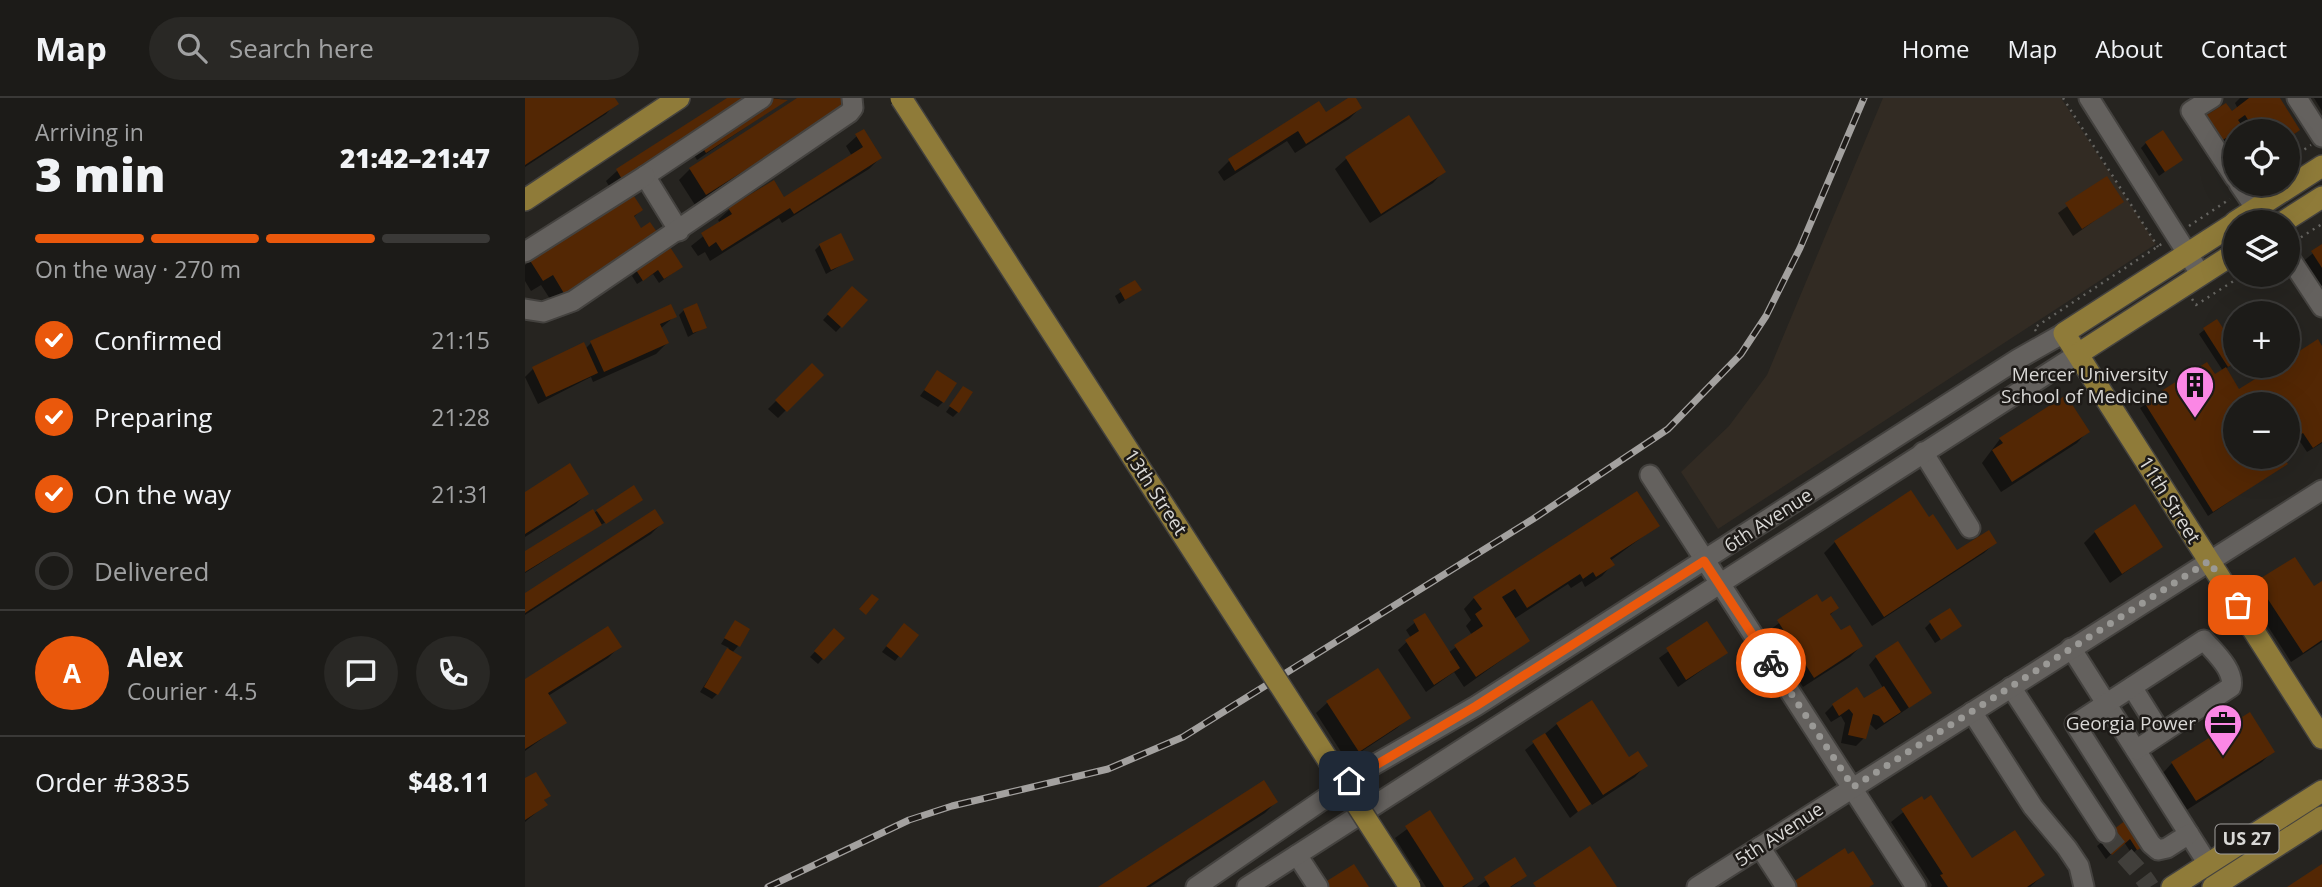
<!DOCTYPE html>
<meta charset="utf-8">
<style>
body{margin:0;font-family:"Open Sans",sans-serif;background:#292825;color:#f1f3f6;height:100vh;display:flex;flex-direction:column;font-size:26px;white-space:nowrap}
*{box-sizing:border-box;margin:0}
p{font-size:23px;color:#a0a1a2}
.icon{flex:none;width:38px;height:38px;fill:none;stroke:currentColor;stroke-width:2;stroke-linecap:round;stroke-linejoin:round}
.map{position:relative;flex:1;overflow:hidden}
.drawer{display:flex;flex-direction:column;background:#1c1b18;width:525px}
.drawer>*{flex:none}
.fabs{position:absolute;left:1698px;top:21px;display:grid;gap:14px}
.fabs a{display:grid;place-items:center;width:77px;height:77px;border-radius:50%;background:#1c1b18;box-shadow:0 7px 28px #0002,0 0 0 2px #3a3937;font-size:35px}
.pin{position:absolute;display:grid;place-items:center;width:60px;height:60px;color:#fff;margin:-30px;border-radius:14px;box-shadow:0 4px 10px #0006}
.courier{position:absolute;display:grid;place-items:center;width:70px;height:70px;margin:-35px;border:5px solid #ea580c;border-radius:50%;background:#fff;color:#222;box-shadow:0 2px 9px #0007}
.summary em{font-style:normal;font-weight:800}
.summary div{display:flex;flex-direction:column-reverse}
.summary{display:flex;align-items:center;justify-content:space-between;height:119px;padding:0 35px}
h1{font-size:46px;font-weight:800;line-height:52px}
.bar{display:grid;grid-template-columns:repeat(4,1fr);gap:10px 7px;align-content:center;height:84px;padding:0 35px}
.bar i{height:9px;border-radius:5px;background:#3a3937}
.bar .active{background:#ea580c}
.bar p{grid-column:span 4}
.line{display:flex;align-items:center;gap:18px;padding:0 35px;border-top:2px solid #3a3937}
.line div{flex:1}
.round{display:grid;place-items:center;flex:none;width:74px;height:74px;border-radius:37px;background:#292825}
ol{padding:0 35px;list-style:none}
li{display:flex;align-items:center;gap:21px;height:77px}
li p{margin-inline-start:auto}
li .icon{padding:7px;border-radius:50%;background:#ea580c;color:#fff;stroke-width:4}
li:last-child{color:#a0a1a2}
li i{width:38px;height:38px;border:4px solid #3a3937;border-radius:50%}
header{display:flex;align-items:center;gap:42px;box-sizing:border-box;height:98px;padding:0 35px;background:#1c1b18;border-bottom:2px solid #3a3937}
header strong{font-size:33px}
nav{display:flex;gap:38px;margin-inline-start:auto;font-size:24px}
.search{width:490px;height:63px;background:#292825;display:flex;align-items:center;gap:18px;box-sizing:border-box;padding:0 24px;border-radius:38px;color:#a0a1a2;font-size:26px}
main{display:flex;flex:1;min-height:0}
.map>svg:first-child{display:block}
.built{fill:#322b23}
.shadow{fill:#0007}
.building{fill:#532704}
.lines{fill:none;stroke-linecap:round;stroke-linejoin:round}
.minor-tunnel{stroke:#413f3b;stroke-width:19;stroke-dasharray:19 10;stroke-linecap:butt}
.minor-casing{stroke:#44423f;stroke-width:23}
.major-casing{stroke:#44423f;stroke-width:24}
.path{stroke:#666561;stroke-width:2.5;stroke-dasharray:2 5;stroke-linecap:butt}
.minor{stroke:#64615e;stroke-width:19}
.major{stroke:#8f7b39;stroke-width:21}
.rail-casing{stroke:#a3a19f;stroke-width:7}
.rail{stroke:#1d1a17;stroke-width:4.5;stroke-dasharray:13;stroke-linecap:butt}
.major-bridge-casing{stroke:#44423f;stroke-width:24;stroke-linecap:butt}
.major-bridge{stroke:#8f7b39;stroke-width:21}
.done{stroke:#9a9996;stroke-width:7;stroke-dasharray:0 12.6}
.route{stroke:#ea580c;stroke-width:9}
.labels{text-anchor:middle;stroke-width:5;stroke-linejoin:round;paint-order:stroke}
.shield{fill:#1d1a17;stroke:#a19f9d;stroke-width:2}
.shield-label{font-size:18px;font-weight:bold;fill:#d9d8d6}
.poi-label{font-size:19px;fill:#d9d8d6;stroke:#1d1a17;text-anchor:end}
.street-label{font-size:19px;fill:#d9d8d6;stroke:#1d1a17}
</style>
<header>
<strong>Map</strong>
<div class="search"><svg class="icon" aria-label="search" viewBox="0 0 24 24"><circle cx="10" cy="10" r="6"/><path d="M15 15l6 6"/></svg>Search here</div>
<nav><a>Home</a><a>Map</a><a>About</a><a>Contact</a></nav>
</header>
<main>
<section class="drawer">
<div class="summary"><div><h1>3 min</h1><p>Arriving in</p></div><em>21:42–21:47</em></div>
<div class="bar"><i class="active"></i><i class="active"></i><i class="active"></i><i></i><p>On the way · 270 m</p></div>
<ol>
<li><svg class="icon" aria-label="check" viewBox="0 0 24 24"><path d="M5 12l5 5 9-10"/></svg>Confirmed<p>21:15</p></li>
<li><svg class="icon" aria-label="check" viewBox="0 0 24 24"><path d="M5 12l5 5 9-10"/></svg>Preparing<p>21:28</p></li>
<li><svg class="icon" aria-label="check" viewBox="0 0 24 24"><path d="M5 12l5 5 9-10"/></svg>On the way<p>21:31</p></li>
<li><i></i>Delivered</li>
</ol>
<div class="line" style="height:126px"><b class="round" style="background:#ea580c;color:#fff">A</b><div><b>Alex</b><p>Courier · 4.5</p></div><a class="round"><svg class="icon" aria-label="chat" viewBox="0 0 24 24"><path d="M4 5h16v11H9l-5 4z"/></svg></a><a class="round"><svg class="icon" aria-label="phone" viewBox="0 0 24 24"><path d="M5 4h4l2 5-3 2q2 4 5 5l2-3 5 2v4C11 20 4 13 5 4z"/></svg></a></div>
<div class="line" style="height:91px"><div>Order #3835</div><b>$48.11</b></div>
</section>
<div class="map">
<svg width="1797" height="789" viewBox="0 0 1797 789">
<rect width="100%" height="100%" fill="#262420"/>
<path class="built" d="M1358 0H1536L1631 146 1193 431 1156 374 1204 328 1242 277Z"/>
<g class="shadow">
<path d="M0 0H88L91 5 81 16 0 69Z"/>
<path d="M205 0 87 93 81 83 92 73Z"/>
<path d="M249 0 261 2 172 62 168 55 176 47Z"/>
<path d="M276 0 313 15 170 107 154 82 165 71Z"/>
<path d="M826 0 835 10 824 21 770 55 762 43 699 83 693 74 704 63 793 6 800 17Z"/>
<path d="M1715 0H1753L1773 32 1764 41 1769 49 1762 56V33H1710V66L1690 49 1706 16 1713 11 1710 5Z"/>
<path d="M1789 0H1797V13Z"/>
<path d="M884 20 918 74 908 85 845 125 810 71 821 61Z"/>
<path d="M332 38 355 60 344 71 257 125 254 120 185 163 180 154 173 158 166 148 195 125 193 122 204 112 248 84 259 101 327 58 321 48Z"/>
<path d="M1621 45 1656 62 1634 78 1616 50Z"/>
<path d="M1581 80 1596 104 1548 138 1533 115Z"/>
<path d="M107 98 116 112 108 120 116 132 29 207 16 187 6 193 0 183V167L5 163Z"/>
<path d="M295 147 327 161 301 176 290 152Z"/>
<path d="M1797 148V198L1776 165Z"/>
<path d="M156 169 134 185 128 176 112 186 107 178 112 173Z"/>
<path d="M610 184 615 192 594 206 590 198Z"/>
<path d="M327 190 340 202 311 234 298 222Z"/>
<path d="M159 212 180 229 163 239 154 217Z"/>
<path d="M150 218 135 231 142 245 131 256 68 284 66 279 13 306 0 279 8 271 60 251 66 245Z"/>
<path d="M1691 223 1710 265 1700 271 1714 293 1754 268H1762L1797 251V345L1782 354 1772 339 1762 345V306H1710V359H1756L1760 366 1683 418 1615 310 1681 266 1689 279 1698 273 1674 236Z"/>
<path d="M287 267 296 277 253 320 243 311Z"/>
<path d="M412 274 418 304 413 309 395 298Z"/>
<path d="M438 290 433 314 428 319 421 314Z"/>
<path d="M1562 334 1552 345 1476 394 1457 365 1475 341Z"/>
<path d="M62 395 51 406 0 439V396Z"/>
<path d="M111 406 74 428 0 475V455L72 413Z"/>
<path d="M1403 422 1431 455 1470 445 1459 455 1347 528 1299 455 1310 444Z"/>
<path d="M137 425 126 436 0 517V497Z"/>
<path d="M1132 428 1085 463 1087 467 1077 478 1060 489 1057 483 1046 490 1043 486 989 521 1003 543 939 589 929 574 901 594 873 552 886 540 881 532 899 517 923 555 947 537 941 528 946 522 939 511 949 500Z"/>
<path d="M1570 434 1636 449 1585 485 1559 445Z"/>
<path d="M1733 485 1789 491 1797 485V544L1766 564 1722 496Z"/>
<path d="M1291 498 1297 507 1312 510 1304 518 1315 535 1336 548 1325 559 1278 589 1242 534Z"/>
<path d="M210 524 213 548 207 555 192 596 187 601 175 594 204 550 196 546Z"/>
<path d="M1405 525 1429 533 1410 545 1400 530Z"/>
<path d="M1182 526 1201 555 1153 589 1134 560Z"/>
<path d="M374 532V558L370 563 357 554Z"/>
<path d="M309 533 317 540 293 566 285 559Z"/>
<path d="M94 549 83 560 23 598 40 624 0 653V583Z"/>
<path d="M1351 559 1405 595 1351 632 1344 625 1339 640 1331 648 1316 645 1320 625 1316 618 1306 624 1300 615 1308 607 1339 603 1358 590 1344 567Z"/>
<path d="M852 572 883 620 872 630 822 663 791 615 802 605Z"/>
<path d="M1032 626 1103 661 1120 668 1110 679 1067 707 1065 704 1045 720 1000 652Z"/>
<path d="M1748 653 1737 664 1660 713 1637 676 1647 665Z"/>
<path d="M0 683 24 697 18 703 20 707 0 724Z"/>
<path d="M1396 700 1447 762 1518 777 1505 789H1406L1407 787 1366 724Z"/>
<path d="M751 704 740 715 625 789H576Z"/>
<path d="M904 715 947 781 939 789H901L870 740Z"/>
<path d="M1601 725 1616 748 1607 756 1599 744 1581 761 1572 748Z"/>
<path d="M990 761 1000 777 992 785 986 789H952Z"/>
</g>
<g class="building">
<path d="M0 0H90L94 6 0 67Z"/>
<path d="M202 0H228L98 83 91 71Z"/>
<path d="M245 0 263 2 181 55 175 46Z"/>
<path d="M272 0H323L326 5 181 97 164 70Z"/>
<path d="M823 0H831L837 10 781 46 773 33 710 73 703 61 794 3 801 14Z"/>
<path d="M1724 0H1755L1775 32 1765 39 1772 49 1762 55V33H1730L1720 17 1713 22 1718 29 1710 33V53L1701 40 1696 43 1680 18 1701 5 1707 13Z"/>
<path d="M884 17 921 74 856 116 820 59Z"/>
<path d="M339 31 357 60 269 116 265 110 197 153 191 144 184 149 176 135 207 116 203 110 249 82 259 99 338 49 330 36Z"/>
<path d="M1638 32 1658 62 1640 74 1620 44Z"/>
<path d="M1582 78 1599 104 1557 131 1540 105Z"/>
<path d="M107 95 118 112 109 118 116 130 125 124 134 137 40 197 28 177 18 183 4 161Z"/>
<path d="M316 135 329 162 306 172 294 146Z"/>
<path d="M1797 146V170L1786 153Z"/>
<path d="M145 149 158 169 139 181 133 172 118 183 111 172Z"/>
<path d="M610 182 617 192 600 202 594 191Z"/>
<path d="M327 188 343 202 317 230 302 216Z"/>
<path d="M172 205 182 230 168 235 158 211Z"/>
<path d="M146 206 152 219 135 226 144 245 79 274 65 243Z"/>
<path d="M1692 221 1710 248V265L1703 269 1678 230Z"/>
<path d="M1793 241 1797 248V344L1788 350 1778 335 1762 345V306H1710V359H1758L1763 366 1688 414 1619 304 1682 264 1690 276 1701 269 1714 291 1751 268H1762V261Z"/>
<path d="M59 244 73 275 21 299 7 269Z"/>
<path d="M287 265 299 277 262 314 250 302Z"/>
<path d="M412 272 432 285 419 305 399 292Z"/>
<path d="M438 288 448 294 434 315 424 308Z"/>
<path d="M1541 297 1565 334 1487 384 1467 352 1478 345 1474 340Z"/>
<path d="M45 365 64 396 0 436V394Z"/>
<path d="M109 387 118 402 81 426 71 412Z"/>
<path d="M1386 392 1404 419 1408 416 1432 452 1464 432 1472 445 1359 519 1309 443Z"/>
<path d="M1112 393 1135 428 1085 460 1090 467 1071 479 1068 474 1058 481 1055 476 1002 510 990 491 977 499 1005 543 951 579 929 547 958 528 950 516 957 511 948 499Z"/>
<path d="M1610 406 1638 449 1597 476 1569 433Z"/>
<path d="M68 411 77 427 0 474V453Z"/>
<path d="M130 411 139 425 0 515V495Z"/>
<path d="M1770 459 1789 488 1797 483V542L1778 555 1731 483Z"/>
<path d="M347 496 354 501 341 517 334 511Z"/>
<path d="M1292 496 1297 504 1306 498 1314 510 1305 516 1316 532 1325 527 1338 548 1289 580 1252 522Z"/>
<path d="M1425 510 1437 528 1416 542 1404 523Z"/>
<path d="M900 515 935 570 909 587 880 542 894 533 888 522Z"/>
<path d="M210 522 225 531 215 549 199 540Z"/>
<path d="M1182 523 1203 555 1161 582 1141 550Z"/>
<path d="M379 525 394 537 376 560 361 548Z"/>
<path d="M83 528 97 549 23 595 42 625 0 651V581Z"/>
<path d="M309 530 320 540 299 562 289 553Z"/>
<path d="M1373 543 1407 595 1384 610 1350 558Z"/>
<path d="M202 550 217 559 193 597 179 589Z"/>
<path d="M853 570 886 620 834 654 801 603Z"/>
<path d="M1359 588 1376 614 1359 625 1354 618 1348 616 1341 641 1323 637 1328 616 1324 611 1314 618 1307 606 1332 589 1339 600Z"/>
<path d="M1067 602 1104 659 1113 653 1123 668 1078 697 1031 625Z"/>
<path d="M1725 614 1750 654 1671 703 1646 664Z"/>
<path d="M1020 635 1066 706 1053 714 1007 643Z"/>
<path d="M11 674 26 698 19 702 23 707 0 722V680Z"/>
<path d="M739 682 753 704 621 789H573Z"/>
<path d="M1406 697 1447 760 1490 732 1520 777 1502 789H1423L1415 777 1418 776 1376 711 1397 698 1399 702Z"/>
<path d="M905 712 949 781 937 789H919L880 728Z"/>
<path d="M1601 722 1619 749 1612 752 1605 741 1587 757 1576 741Z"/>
<path d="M1065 748 1092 789H1011L1008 785Z"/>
<path d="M1320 750 1323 756 1328 753 1349 786 1344 789H1271L1268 784Z"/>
<path d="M990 759 1002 778 985 789H965L959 779Z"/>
<path d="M829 766 844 789H799L797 786Z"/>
<path d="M1797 766V789H1762Z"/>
</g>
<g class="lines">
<path class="minor-tunnel" d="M1581 735C1595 755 1612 768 1625 789"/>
<g class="minor-casing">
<g id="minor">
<path d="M1564 0 1676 177"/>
<path d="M1687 0 1666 13 1710 80"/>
<path d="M1772 0 1797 39"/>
<path d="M1714 86 1731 111"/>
<path d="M154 133 120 78 237 0"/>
<path d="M0 154 120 78"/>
<path d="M1762 156 1797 209"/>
<path d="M0 211 18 214 48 203 324 15 328 10 327 0"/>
<path d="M1398 354 1445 430"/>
<path d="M1125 377 1391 789"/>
<path d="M1546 550 1683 766"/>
<path d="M1486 589 1581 735"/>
<path d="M1607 589 1636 635"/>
<path d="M1447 614 1508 709 1542 750 1554 768 1559 789"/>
<path d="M1611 652 1706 589C1710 572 1689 554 1679 542L1550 626 1626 746 1633 752 1642 750 1664 736"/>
<path d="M1235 749 1261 789"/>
<path d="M772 757 793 789"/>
<path d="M671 789 847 668 951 608 1493 261 1539 235"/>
<path d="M722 789 1553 256"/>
<path d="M1172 789 1797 392"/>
</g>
</g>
<g class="major-casing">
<g id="major">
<path d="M0 102 154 0"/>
<path d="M1710 124 1797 68"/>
<path d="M1758 124 1797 99"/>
<path d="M1710 125 1539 235 1797 640"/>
<path d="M1553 256 1710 155"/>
<path d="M1647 789 1797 693"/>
<path d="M1688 789 1797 719"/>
</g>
</g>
<g class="path">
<path d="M1538 0 1633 149"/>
<path d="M1762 63 1786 47"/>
<path d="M1664 128 1705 101"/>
<path d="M1770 143 1797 126"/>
<path d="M1667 201 1671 207 1718 177"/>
<path d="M1511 233 1509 230 1638 145"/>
</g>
<use href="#minor" class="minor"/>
<use href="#major" class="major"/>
<g class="rail-casing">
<path id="rail" d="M243 789 384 722 427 708 583 671 658 639 1008 421 1143 331 1216 256 1241 218 1275 150 1339 0"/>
</g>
<use href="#rail" class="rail"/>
<g class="major-bridge-casing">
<path id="major-bridge" d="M376 0 885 789"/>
</g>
<use href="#major-bridge" class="major-bridge"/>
</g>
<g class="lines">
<path class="done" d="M1246 565 1328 689 1684 463 1713 507"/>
<path class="route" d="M824 683 951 608 1179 463 1246 565"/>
</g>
<defs>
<g id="building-pin" transform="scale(2.0125)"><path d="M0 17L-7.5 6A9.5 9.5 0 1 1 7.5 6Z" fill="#fb87e5" stroke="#1d1a17"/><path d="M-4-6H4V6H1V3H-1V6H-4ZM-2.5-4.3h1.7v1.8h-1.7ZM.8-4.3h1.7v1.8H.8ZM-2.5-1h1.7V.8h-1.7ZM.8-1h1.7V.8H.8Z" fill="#111"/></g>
<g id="office-pin" transform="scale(2.0125)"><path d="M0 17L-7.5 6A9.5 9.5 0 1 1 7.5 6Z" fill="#fb87e5" stroke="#1d1a17"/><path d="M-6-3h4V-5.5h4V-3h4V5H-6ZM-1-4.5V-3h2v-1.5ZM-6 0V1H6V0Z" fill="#111"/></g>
</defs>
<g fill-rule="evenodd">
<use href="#building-pin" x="1670" y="287"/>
<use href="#office-pin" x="1698" y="625"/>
</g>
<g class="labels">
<rect class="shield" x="1690.5" y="726.5" width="63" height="29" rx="5"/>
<g class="shield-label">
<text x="1722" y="747">US 27</text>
</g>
<g class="poi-label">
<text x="1643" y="283">Mercer University<tspan x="1643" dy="22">School of Medicine</tspan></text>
<text x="1671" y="632">Georgia Power</text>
</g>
<g class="street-label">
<text transform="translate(631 394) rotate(57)" y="7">13th Street</text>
<text transform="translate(1645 402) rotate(58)" y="7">11th Street</text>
<text transform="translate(1243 422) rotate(-33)" y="7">6th Avenue</text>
<text transform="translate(1254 736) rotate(-33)" y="7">5th Avenue</text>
</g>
</g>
</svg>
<div class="fabs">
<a><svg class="icon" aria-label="locate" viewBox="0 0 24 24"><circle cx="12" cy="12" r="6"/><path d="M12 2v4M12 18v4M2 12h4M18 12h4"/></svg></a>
<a><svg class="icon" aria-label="layers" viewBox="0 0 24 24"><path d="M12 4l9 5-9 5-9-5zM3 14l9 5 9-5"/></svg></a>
<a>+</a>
<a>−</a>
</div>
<div class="pin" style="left:1713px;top:507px;background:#ea580c"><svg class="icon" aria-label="bag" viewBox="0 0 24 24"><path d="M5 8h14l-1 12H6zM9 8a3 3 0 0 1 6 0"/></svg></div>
<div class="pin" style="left:824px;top:683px;background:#1f2937"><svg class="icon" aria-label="home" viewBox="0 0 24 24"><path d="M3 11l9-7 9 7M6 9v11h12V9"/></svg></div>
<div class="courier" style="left:1246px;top:565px"><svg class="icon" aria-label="bike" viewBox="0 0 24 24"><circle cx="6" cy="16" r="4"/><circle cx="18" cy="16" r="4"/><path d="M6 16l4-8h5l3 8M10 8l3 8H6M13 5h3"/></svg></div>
</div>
</main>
